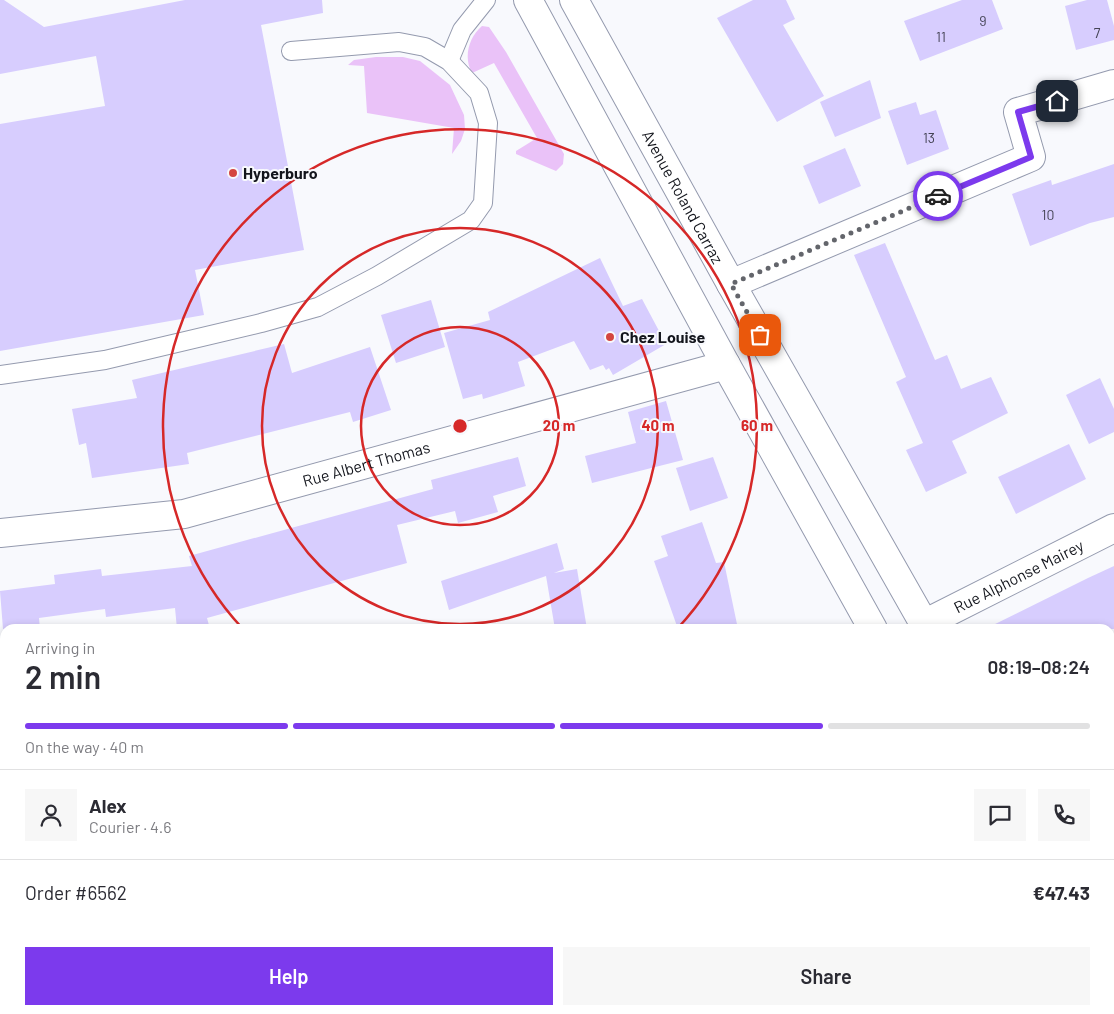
<!DOCTYPE html>
<meta charset="utf-8">
<style>
body{margin:0;font-family:Barlow,sans-serif;background:#f7f7f7;color:#2b2b33;height:100vh;display:flex;flex-direction:column;font-size:19px;white-space:nowrap}
*{box-sizing:border-box;margin:0}
p{font-size:16px;color:#7c7c81}
.icon{flex:none;width:28px;height:28px;fill:none;stroke:currentColor;stroke-width:2;stroke-linecap:round;stroke-linejoin:round}
.map{position:relative;flex:1;overflow:hidden}
.details{position:absolute;left:0px;top:624px;width:1115px;height:391px;display:flex;flex-direction:column;background:#fff;border-radius:15px 15px 0 0;box-shadow:0 2px 8px #0003}
.details>*{flex:none}
.pin{position:absolute;display:grid;place-items:center;width:42px;height:42px;color:#fff;margin:-21px;border-radius:10px;box-shadow:0 2px 8px #0006}
.courier{position:absolute;display:grid;place-items:center;width:50px;height:50px;margin:-25px;border:4px solid #7c3aed;border-radius:50%;background:#fff;color:#222;box-shadow:0 1px 6px #0007}
.headline em{font-style:normal;font-weight:600}
.headline div{display:flex;flex-direction:column-reverse}
.headline{display:flex;align-items:center;justify-content:space-between;height:85px;padding:0 25px}
h1{font-size:32px;font-weight:600;line-height:38px}
.bar{display:grid;grid-template-columns:repeat(4,1fr);gap:8px 5px;align-content:center;height:60px;padding:0 25px}
.bar i{height:6px;border-radius:4px;background:#e1e1e2}
.bar .active{background:#7c3aed}
.bar p{grid-column:span 4}
.line{display:flex;align-items:center;gap:12px;padding:0 25px;border-top:1px solid #e1e1e2}
.line div{flex:1}
.round{display:grid;place-items:center;flex:none;width:52px;height:52px;border-radius:0px;background:#f7f7f7}
.action{display:flex;gap:10px;margin-top:auto;padding:10px 25px}
.action a{flex:1;height:58px;border-radius:0px;background:#7c3aed;color:#fff;font-size:20px;font-weight:600;line-height:58px;text-align:center}
.action a+a{background:#f7f7f7;color:#2b2b33}
.map>svg:first-child{display:block}
.green{fill:#eac2f8}
.building{fill:#d7cdfe}
.lines{fill:none;stroke-linecap:round;stroke-linejoin:round}
.lane-casing{stroke:#949aae;stroke-width:20}
.street-casing{stroke:#949aae;stroke-width:30}
.primary-casing{stroke:#949aae;stroke-width:30}
.lane{stroke:#fff;stroke-width:18}
.street{stroke:#fff;stroke-width:28}
.primary{stroke:#fff;stroke-width:28}
.done{stroke:#63656b;stroke-width:5;stroke-dasharray:0 9}
.route{stroke:#7c3aed;stroke-width:6}
.ring{fill:none;stroke:#d62828;stroke-width:2.5}
.poi-dot{fill:#d44640;stroke:#f8f9fd;stroke-width:2}
.labels{text-anchor:middle;stroke-width:4;stroke-linejoin:round;paint-order:stroke}
.number-label{font-size:14px;fill:#444354}
.poi-label{font-size:16px;font-weight:bold;fill:#13151c;stroke:#f8f9fd;text-anchor:start}
.street-label{font-size:16px;fill:#13151c;stroke:#f8f9fd}
.centre{fill:#d62828;stroke:#f8f9fd;stroke-width:2.5}
.ring-label{font-size:15px;text-anchor:middle;font-weight:bold;fill:#d62828;stroke:#f8f9fd;stroke-width:4;stroke-linejoin:round;paint-order:stroke}
</style>
<div class="map">
<svg width="1114" height="1014" viewBox="0 0 1114 1014">
<rect width="100%" height="100%" fill="#f8f9fd"/>
<g class="green">
<path d="M482 26 489 27 506 52 564 154 563 164 556 171 516 154V151L537 138 494 63 472 73C463 57 469 37 482 26Z"/>
<path d="M376 57H403L420 61 450 85 464 115 465 129 461 141 452 154 454 128 367 113 364 66 348 65 354 60Z"/>
</g>
<g class="building">
<path d="M0 0H4L44 27 185 0H322L323 13 261 25 304 250 195 270 204 315 0 351V124L105 106 96 56 0 74Z"/>
<path d="M753 0H786L795 19 783 25 824 96 777 122 717 18Z"/>
<path d="M962 0H992L1003 29 920 61 904 21Z"/>
<path d="M1087 0H1107L1114 26V40L1076 50 1065 6Z"/>
<path d="M870 80 881 118 835 137 820 102Z"/>
<path d="M916 102 920 115 936 110 949 149 907 165 888 111Z"/>
<path d="M845 148 861 186 819 204 803 166Z"/>
<path d="M1114 164V217L1090 223 1030 246 1012 194 1051 180 1052 185Z"/>
<path d="M885 243 935 360 947 355 961 389 991 377 1008 413 952 441 967 473 926 492 906 450 923 443 896 382 906 377 854 255Z"/>
<path d="M600 258 623 306 642 299 666 344 613 375 609 368 606 370 603 365 590 370 574 341 518 362 525 386 483 399 482 394 463 399 444 333 490 320 488 312Z"/>
<path d="M431 300 445 347 396 363 381 315Z"/>
<path d="M284 344 292 373 370 347 391 410 353 422 350 412 187 453 189 464 92 478 86 443 79 445 72 409 137 398 132 380Z"/>
<path d="M1100 378 1114 409V432L1089 444 1066 395Z"/>
<path d="M666 401 683 460 592 483 585 456 636 443 628 412Z"/>
<path d="M1069 444 1086 479 1016 514 998 477Z"/>
<path d="M518 457 526 486 493 496 498 512 458 523 455 511 397 525 407 563 207 618 210 629H177L175 608 106 617 105 609 39 618 40 629H3L0 591 55 584 54 575 101 569 102 576 192 566 189 556 433 489 431 480Z"/>
<path d="M713 457 728 498 690 511 676 468Z"/>
<path d="M702 522 716 563 724 562 738 629H678L654 561 668 556 661 536Z"/>
<path d="M557 543 564 569 554 573 577 569 587 629H555L546 576 449 610 441 581Z"/>
<path d="M1114 566V629H985L1088 578Z"/>
</g>
<g class="lines">
<g class="lane-casing">
<g id="lane">
<path d="M449 61 462 30 486 0"/>
<path d="M0 375 105 360 261 323 318 307 377 276 471 220 483 203 488 123 479 93 449 61 425 47 399 42 291 51"/>
</g>
</g>
<g class="street-casing">
<g id="street">
<path d="M731 284 1031 157 1018 112 1114 84"/>
<path id="s1" d="M0 533 184 514 726 365"/>
<path id="s2" d="M924 624 1114 528"/>
<path d="M0 799H5"/>
<path d="M68 1010 70 1014"/>
<path d="M675 1014 687 1010"/>
</g>
</g>
<g class="primary-casing">
<g id="primary">
<path d="M528 0 726 365 873 629"/>
<path id="s3" d="M574 0 731 284 927 629"/>
<path d="M1110 969 1114 976"/>
<path d="M1082 1010 1084 1014"/>
</g>
</g>
<use href="#lane" class="lane"/>
<use href="#street" class="street"/>
<use href="#primary" class="primary"/>
</g>
<g class="lines">
<path class="done" d="M760 335 731 284 938 196"/>
<path class="route" d="M938 196 1031 157 1018 112 1057 101"/>
</g>
<g class="ring">
<circle cx="460" cy="426" r="99"/>
<circle cx="460" cy="426" r="198"/>
<path d="M243 629A297 297 0 1 1 677 629"/>
</g>
<g class="poi-dot">
<circle cx="233" cy="173" r="5"/>
<circle cx="610" cy="337" r="5"/>
</g>
<g class="labels">
<g class="number-label">
<text x="983" y="26">9</text>
<text x="1097" y="38">7</text>
<text x="941" y="42">11</text>
<text x="929" y="143">13</text>
<text x="1048" y="220">10</text>
</g>
<g class="poi-label">
<text x="243" y="179">Hyperburo</text>
<text x="620" y="343">Chez Louise</text>
</g>
<g class="street-label">
<text dy="6" stroke="none"><textPath href="#s3" startOffset="225">Avenue Roland Carraz</textPath></text>
<text dy="6" stroke="none"><textPath href="#s1" startOffset="374">Rue Albert Thomas</textPath></text>
<text dy="6" stroke="none"><textPath href="#s2" startOffset="106">Rue Alphonse Mairey</textPath></text>
</g>
</g>
<circle cx="460" cy="426" r="8" class="centre"/>
<g class="ring-label">
<text x="559" y="431">20 m</text>
<text x="658" y="431">40 m</text>
<text x="757" y="431">60 m</text>
</g>
</svg>
<div class="pin" style="left:760px;top:335px;background:#ea580c"><svg class="icon" aria-label="bag" viewBox="0 0 24 24"><path d="M5 8h14l-1 12H6zM9 8a3 3 0 0 1 6 0"/></svg></div>
<div class="pin" style="left:1057px;top:101px;background:#1f2937"><svg class="icon" aria-label="home" viewBox="0 0 24 24"><path d="M3 11l9-7 9 7M6 9v11h12V9"/></svg></div>
<div class="courier" style="left:938px;top:196px"><svg class="icon" aria-label="car" viewBox="0 0 24 24"><path d="M5 17H2v-5l4-1 3-4h7l3 4 3 1v5h-3M9 17h6M6 11h13"/><circle cx="7" cy="17" r="2"/><circle cx="17" cy="17" r="2"/></svg></div>
<section class="details">
<div class="headline"><div><h1>2 min</h1><p>Arriving in</p></div><em>08:19–08:24</em></div>
<div class="bar"><i class="active"></i><i class="active"></i><i class="active"></i><i></i><p>On the way · 40 m</p></div>
<div class="line" style="height:90px"><a class="round"><svg class="icon" aria-label="person" viewBox="0 0 24 24"><circle cx="12" cy="8" r="4"/><path d="M4 21q1-7 8-7t8 7"/></svg></a><div><b>Alex</b><p>Courier · 4.6</p></div><a class="round"><svg class="icon" aria-label="chat" viewBox="0 0 24 24"><path d="M4 5h16v11H9l-5 4z"/></svg></a><a class="round"><svg class="icon" aria-label="phone" viewBox="0 0 24 24"><path d="M5 4h4l2 5-3 2q2 4 5 5l2-3 5 2v4C11 20 4 13 5 4z"/></svg></a></div>
<div class="line" style="height:65px"><div>Order #6562</div><b>€47.43</b></div>
<div class="action"><a>Help</a><a>Share</a></div>
</section>
</div>
